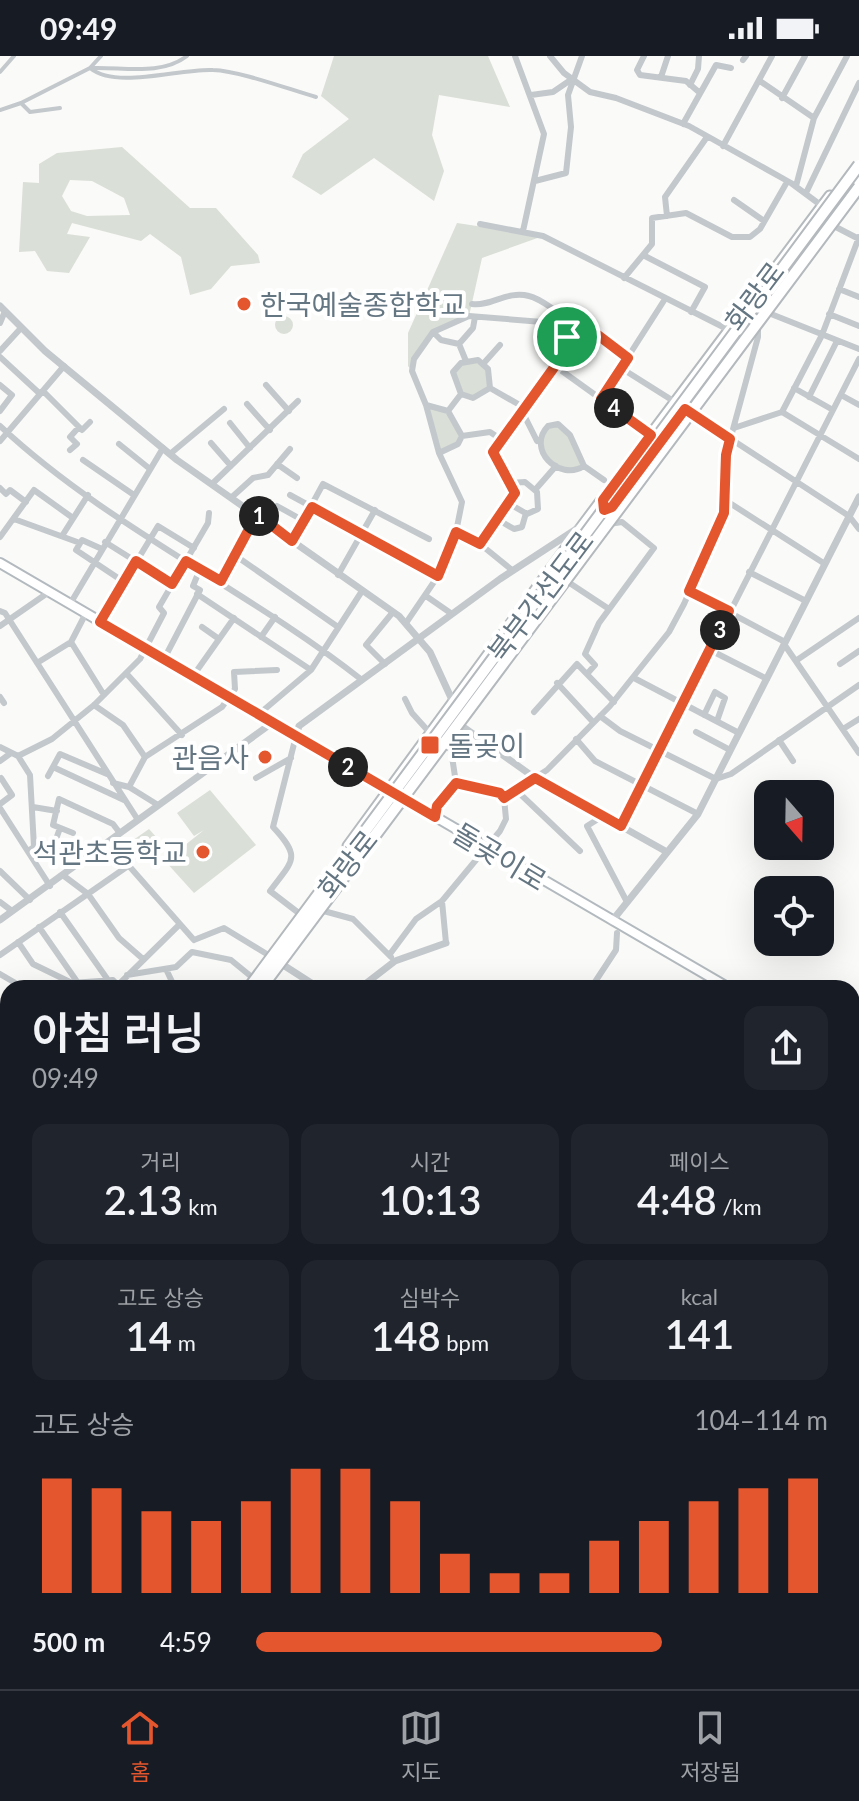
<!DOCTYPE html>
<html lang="ko">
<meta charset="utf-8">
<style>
body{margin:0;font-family:Lato,"Noto Sans KR",sans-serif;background:#20242c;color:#f1f3f6;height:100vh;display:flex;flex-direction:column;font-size:30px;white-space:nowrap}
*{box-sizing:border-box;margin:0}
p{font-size:26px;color:#9ea1a6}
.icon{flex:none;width:44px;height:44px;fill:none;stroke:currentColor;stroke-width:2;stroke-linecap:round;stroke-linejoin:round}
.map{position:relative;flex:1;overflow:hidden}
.panel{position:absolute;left:0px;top:924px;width:860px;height:710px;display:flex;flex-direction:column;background:#171b24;border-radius:24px 24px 0 0;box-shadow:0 8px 32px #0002}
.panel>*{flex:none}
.needle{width:52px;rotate:160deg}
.controls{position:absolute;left:754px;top:724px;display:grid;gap:16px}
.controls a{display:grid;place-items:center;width:80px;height:80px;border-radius:16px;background:#171b24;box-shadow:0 8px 32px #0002;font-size:40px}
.pin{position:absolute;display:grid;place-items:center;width:68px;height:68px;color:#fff;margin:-34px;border:4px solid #fff;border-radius:50%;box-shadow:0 2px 8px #0007}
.km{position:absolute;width:40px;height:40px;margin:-20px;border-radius:50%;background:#222;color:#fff;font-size:22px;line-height:40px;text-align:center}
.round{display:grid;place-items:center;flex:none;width:84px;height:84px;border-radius:16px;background:#20242c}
.head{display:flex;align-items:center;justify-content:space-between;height:136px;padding:0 32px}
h1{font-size:44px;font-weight:600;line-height:60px}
.stats{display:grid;grid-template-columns:repeat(3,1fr);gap:12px;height:136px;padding:8px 32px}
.stats div{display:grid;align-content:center;border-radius:16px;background:#20242c;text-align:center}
.stats b{font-size:40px;font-weight:600}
.stats small{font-size:22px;font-weight:400}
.stats p{font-size:22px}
.chart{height:224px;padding:16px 32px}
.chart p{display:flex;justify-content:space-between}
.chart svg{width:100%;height:144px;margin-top:8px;stroke:#e4572e;stroke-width:6}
ul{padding:0 32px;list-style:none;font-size:26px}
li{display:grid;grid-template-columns:128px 96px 1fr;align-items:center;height:60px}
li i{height:20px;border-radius:10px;background:#e4572e}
.status{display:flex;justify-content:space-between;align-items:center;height:56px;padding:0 40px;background:#171b24;direction:ltr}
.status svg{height:22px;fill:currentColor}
.tabs{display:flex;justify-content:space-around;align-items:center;height:112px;border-top:2px solid #363941;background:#171b24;font-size:22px;color:#9ea1a6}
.tabs a{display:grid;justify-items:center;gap:4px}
.tabs .selected{color:#e4572e}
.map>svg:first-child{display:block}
.green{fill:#dadfd7;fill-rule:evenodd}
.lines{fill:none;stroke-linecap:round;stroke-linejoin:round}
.secondary-casing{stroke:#b3babf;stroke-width:12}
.primary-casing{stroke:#b5babe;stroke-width:13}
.trunk-casing{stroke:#b4b9bd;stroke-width:14}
.pedestrian{stroke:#c3c8cc;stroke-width:4}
.minor{stroke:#c3c8cc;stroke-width:6}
.tertiary{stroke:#c3c8cc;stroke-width:7}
.secondary{stroke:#fff;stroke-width:8}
.primary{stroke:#fff;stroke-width:9}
.trunk{stroke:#fff;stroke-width:10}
.trunk-bridge-casing{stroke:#b4b9bd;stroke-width:14;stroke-linecap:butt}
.trunk-bridge{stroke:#fff;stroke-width:10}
.route-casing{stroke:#fff;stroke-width:16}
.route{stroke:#e4572e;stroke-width:10}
.poi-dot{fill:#e4572e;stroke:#fff;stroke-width:3}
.labels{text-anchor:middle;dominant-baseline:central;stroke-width:8;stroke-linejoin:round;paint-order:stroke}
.street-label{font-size:28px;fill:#657683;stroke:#fff}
.poi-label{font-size:28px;fill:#657683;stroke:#fff;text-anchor:start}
</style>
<div class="status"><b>09:49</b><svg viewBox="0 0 49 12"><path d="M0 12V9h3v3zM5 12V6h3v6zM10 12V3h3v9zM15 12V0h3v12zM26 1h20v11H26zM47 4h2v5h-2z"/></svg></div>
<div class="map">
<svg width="859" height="1633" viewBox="0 0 859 1633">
<rect width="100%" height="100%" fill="#fafaf8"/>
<path class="green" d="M334,0H488L510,51L439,39L432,79L444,115L434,145L374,102L321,139L292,121L303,98L349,63L321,40Z
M122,91L190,152H216L258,199L260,207L231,210L211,233L190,239L181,201L150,178L141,185L72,167L67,178L90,181L69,217L47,215L35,195L19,196L23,126L39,127V108L57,97ZM70,124L92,125L124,142L130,159L87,160L71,155L62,140Z
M457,167L543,180L482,202L469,260C442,272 417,283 412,315L408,310V277Z
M275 269a9 9 0 1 1 18 0a9 9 0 1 1-18 0Z
M470,303L488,313L490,332L473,342L461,338L453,316Z
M426,349L448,355L462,380L458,388L439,397Z
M558,368L572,383L582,412C558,414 548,406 539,384L545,372Z
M210,734L256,789L194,837L165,805L204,774L194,780L177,757Z
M149,773L157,782L140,800L129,787Z
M852,1537H859V1574H852Z
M604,1626H643L642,1633H602Z"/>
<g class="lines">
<g class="secondary-casing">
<path id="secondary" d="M0,507L729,932
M0,999L8,1004
M852,1003L859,1007
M852,1470L859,1474"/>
</g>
<g class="primary-casing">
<path id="primary" d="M388,754L859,122
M348,790L583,469L830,140"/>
</g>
<g class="trunk-casing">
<path id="trunk" d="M0,1285L8,1277
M0,1301L8,1293"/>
</g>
<path class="pedestrian" d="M90,12C117,34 180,12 213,14C240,15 288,33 316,41
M93,12C124,11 161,20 187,0
M0,16L14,0
M21,47L90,12L101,0
M0,54L21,47L30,56L60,52"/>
<path class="minor" d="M515,0L544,78L523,175
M550,0L564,17L590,36L616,42L689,70L791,127L822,150
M644,0L637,14L640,19L686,25L700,37
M743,4L746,0
M661,21L668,0
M760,25L814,62
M690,29L698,13L699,0
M531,39L553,36L572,23
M782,42L805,0
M683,68L716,9L731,12
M723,90L772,0
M535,125L566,117L571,71L568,39L582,0
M796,130L814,62L847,0
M806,137L859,27
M734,144L764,165
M667,160L665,141L707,81
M480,168L543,180L729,274
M830,168L859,183
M643,199L705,231L691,256
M624,222L652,188V162L686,157L732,181H750L760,173L787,126
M839,233L859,241
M472,248C491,251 507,234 529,240C546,244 558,261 582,267L567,281
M766,256L859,293
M829,258L859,270
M0,267L5,255
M582,267L628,302
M433,276L441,284L459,288L466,305
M459,288L473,272L475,261
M0,295L21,272
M0,301L38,336L45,337L82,374L90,366
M483,308L500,289
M621,312L675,346
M0,329L12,339L0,355
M266,329L289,355
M490,332L473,342L461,338L453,316L461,307L478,304L488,313L490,332L525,352
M794,332L833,354
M461,338L448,355L462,380L490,376L502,384
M841,339L859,349
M809,341L837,285
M601,343L665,243
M247,348L270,374
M426,349L448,355
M522,355L537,385
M688,355L849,460L859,473
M782,356L859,403
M230,367L250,392
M0,370C108,471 247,533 362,624
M734,372L782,356L822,279L859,181
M0,385L64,310
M211,387L231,410
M119,388L150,413
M70,394L77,388L70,381L79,371
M439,397L458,388L462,380
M170,398L224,353
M83,404L134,439
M277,408L297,422
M584,410L570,379L558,368L548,370C526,393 559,426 584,410L604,424
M212,428L298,345
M0,432L6,438L10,434L26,446
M535,434L556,410
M290,439L438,520
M232,441L253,422L268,419L290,393
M725,444L825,508
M508,447L527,458L538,453L537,436L525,426L510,427
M277,450L304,465
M14,463L80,487
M497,463L514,473L522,471L526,457
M456,476L480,488L512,514
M62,480L88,439
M0,481L34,434L73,462
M292,485L323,428L429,483
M105,486L172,528
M480,488L515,437L493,396L555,310
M102,493L82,484L76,494L124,526
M236,500L338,571
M749,516L806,545
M338,519L375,454
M565,524L609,553
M221,525L257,458
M689,535L785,586
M197,538L311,614
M426,540L452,558
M70,548L163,392
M0,555L5,557L138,764
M100,566L158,470L194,492
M406,567L438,520L456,476L462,446L439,397L426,349L412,315L414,303L433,276L469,260L555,267L567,281L568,297L555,310L651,379
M0,570L49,536
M202,571L219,583
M261,581L275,561
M71,586L104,639
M784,588L859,697
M710,594L767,623
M164,603L200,534L193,530L200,513
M797,604L859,562
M37,607L71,586L86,557
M385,608L366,589L393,556
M840,608L859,595
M126,617L182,679
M587,618L595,609L585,598L599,567L654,492L622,466L609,468
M193,620L234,562
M634,622L739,677
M557,627L593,666
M0,641L4,647
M405,643L412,657L430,677
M94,649L123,669L145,701L129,731
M534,656L577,608L614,646
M259,658L311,614L362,535
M704,659L715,636L725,642L717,665
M600,660L620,675L716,723L731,718L859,629
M843,673L859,663
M696,676L730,694
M296,680L273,771C302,802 293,804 270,835L300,858
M576,683L595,705L698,758
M779,684L793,705
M0,691L18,700L30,719L34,791L28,795
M18,700L52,683L94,649L140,603L164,557L159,551L208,467L209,457
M145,701L222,651L235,633L234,616L277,614
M0,705L11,697
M53,711L124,744
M48,720L60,698L107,718
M256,722L291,702
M113,727L129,731L158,749
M456,727L500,737L504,742
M516,734L580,795
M504,742L547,714L610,650L669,576L684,548L724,457L726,399L758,281V268
M0,748L12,739L1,722
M33,751L57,755
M0,752L50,830
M603,760L587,770L627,846
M435,761L437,750L456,727L451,694L442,686
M621,770L859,303
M73,777L53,769L59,743L113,768L119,776
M108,786L194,884
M34,791L49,803L60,772
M0,815L30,844
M64,820L88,838L119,882L143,903
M442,845L446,887
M0,846L12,855
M320,854L353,863L391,901
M60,856L108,924
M39,871L78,927
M194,884L224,872L270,900
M18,886L33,908L72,927L113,924L118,929
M390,898L416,863L442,845L500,775L506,763L504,742
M0,899L128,810
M166,913L175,932
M0,918L24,932
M127,919L176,911L192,896L231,904L253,922
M115,932L180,868
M591,932L616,894L617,877
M0,951L8,956
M0,1044L8,1038
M852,1086L859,1084
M0,1117H8
M0,1140L8,1153
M853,1157L859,1172
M0,1186L8,1181
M852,1229L859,1253
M0,1237L8,1232
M852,1305L859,1310
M852,1371L859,1360
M852,1376L859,1380
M852,1412L859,1416
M0,1429L8,1427
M852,1447L859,1435
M3,1504L8,1503
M852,1520L855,1522L859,1515
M0,1544L8,1546
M0,1580L8,1566
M297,1626L324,1633
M536,1626L543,1628
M66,1628L74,1633
M2,1633L8,1607
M33,1633L40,1626
M98,1633L101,1626
M119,1633L122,1626
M473,1633L475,1626"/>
<path class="tertiary" d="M0,250L45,295L177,404L399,560L430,596L453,646
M455,665L535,722L667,796
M296,680L299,670L500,523L578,472
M0,864L272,667
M612,865L698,758L859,441
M277,905L319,932
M360,932L395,905L446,887
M852,1027L859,1017
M0,1466L8,1465
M754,1626L765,1633
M671,1633L672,1626"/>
<use href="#secondary" class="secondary"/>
<use href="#primary" class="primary"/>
<use href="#trunk" class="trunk"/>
<g class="trunk-bridge-casing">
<path id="trunk-bridge" d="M249,932L859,109
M261,932L859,131"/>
</g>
<use href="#trunk-bridge" class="trunk-bridge"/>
</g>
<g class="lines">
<g class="route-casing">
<path id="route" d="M582,267L628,302L601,343L651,379L603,444L604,454L612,451L685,353L730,383L726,399L724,457L689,535L729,555L621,770L535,722L504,742L500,737L456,727L437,750L435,761L100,566L136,505L172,528L186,505L221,525L257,458L292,485L312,451L438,520L456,476L480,488L515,437L493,396L555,310L568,297L567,281Z"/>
</g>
<use href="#route" class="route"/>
</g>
<g class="poi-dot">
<circle cx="244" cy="248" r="8"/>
<rect x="420" y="679" width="20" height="20" rx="4"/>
<circle cx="265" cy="701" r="8"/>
<circle cx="203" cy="796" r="8"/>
</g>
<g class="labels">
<g class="street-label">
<text transform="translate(754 240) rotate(-53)">화랑로</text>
<text transform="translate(540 540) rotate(-53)">북부간선도로</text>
<text transform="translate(500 800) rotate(31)">돌곶이로</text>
<text transform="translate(347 808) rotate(-52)">화랑로</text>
</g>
<g class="poi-label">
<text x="260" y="248">한국예술종합학교</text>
<text x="448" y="689">돌곶이</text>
<text x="249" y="701" text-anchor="end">관음사</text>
<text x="187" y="796" text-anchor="end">석관초등학교</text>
</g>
</g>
</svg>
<div class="controls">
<a><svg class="needle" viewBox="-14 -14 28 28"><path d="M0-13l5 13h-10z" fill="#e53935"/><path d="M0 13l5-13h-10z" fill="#9ea1a6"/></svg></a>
<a><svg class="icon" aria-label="locate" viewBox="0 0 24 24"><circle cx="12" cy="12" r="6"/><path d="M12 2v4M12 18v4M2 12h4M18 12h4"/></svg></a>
</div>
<div class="pin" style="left:567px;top:281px;background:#1e9e55"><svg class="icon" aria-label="arrive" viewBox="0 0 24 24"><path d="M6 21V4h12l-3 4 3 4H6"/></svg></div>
<b class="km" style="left:259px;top:460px">1</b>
<b class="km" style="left:348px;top:711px">2</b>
<b class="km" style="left:720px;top:574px">3</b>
<b class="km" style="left:614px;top:352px">4</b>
<section class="panel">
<div class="head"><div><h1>아침 러닝</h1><p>09:49</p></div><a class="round"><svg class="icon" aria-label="share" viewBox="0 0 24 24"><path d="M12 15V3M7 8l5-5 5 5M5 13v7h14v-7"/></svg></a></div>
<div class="stats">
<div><p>거리</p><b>2.13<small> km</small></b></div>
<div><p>시간</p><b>10:13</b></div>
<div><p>페이스</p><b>4:48<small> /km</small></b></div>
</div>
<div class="stats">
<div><p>고도 상승</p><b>14<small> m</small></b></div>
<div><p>심박수</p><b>148<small> bpm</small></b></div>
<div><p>kcal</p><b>141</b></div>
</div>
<div class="chart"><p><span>고도 상승</span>104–114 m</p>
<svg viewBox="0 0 160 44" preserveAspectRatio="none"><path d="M5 44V9M15 44V12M25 44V19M35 44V22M45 44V16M55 44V6M65 44V6M75 44V16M85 44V32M95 44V38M105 44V38M115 44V28M125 44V22M135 44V16M145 44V12M155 44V9"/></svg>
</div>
<ul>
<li><b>500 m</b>4:59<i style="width:71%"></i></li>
</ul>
</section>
</div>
<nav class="tabs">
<a class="selected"><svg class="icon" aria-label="home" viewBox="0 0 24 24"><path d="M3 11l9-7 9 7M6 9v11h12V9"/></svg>홈</a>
<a><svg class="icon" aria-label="map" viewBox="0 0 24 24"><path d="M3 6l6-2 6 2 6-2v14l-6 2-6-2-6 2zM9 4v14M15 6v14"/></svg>지도</a>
<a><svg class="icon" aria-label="saved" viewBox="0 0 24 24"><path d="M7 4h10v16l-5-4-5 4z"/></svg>저장됨</a>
</nav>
